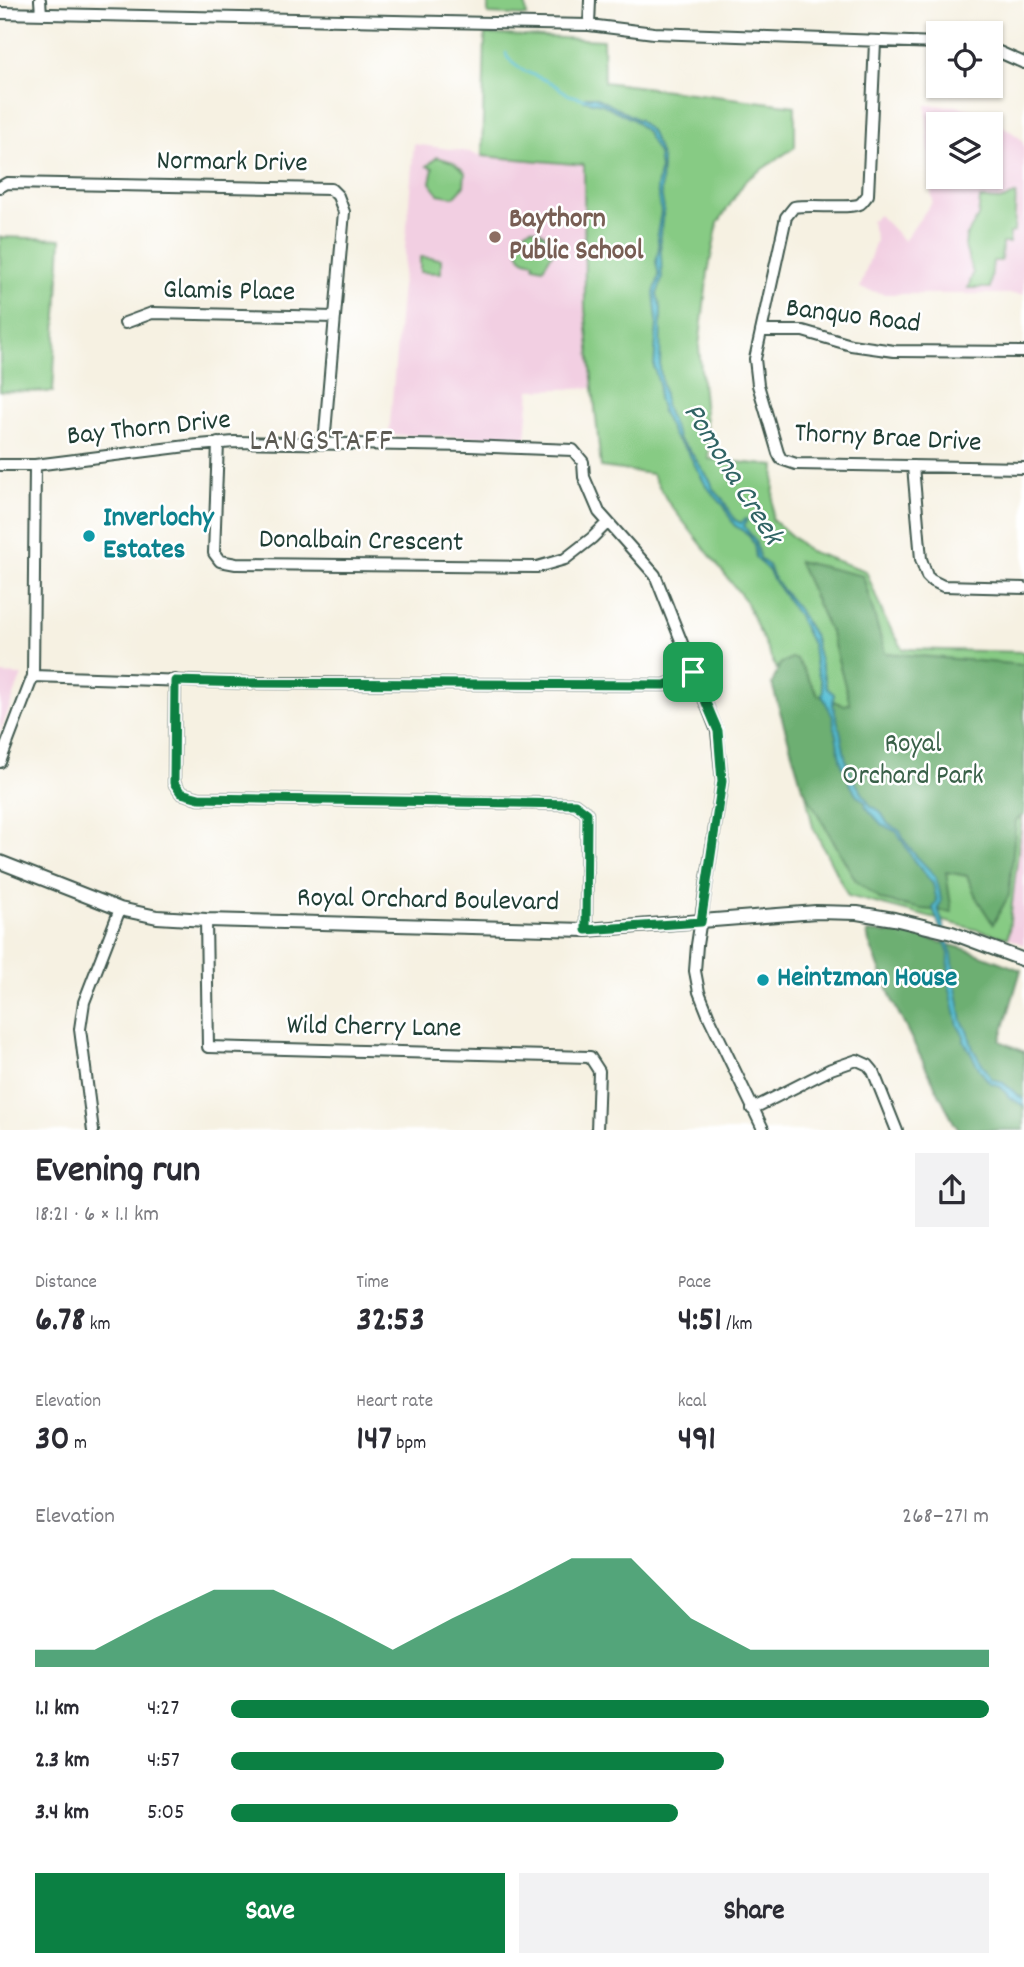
<!DOCTYPE html>
<meta charset="utf-8">
<style>
body{margin:0;font-family:Dekko,sans-serif;background:#f2f2f3;color:#2b2b33;height:100vh;display:flex;flex-direction:column;font-size:26px;white-space:nowrap}
*{box-sizing:border-box;margin:0}
p{font-size:23px;color:#7c7c81}
.icon{flex:none;width:38px;height:38px;fill:none;stroke:currentColor;stroke-width:2;stroke-linecap:round;stroke-linejoin:round}
.map{position:relative;height:1130px;overflow:hidden}
.side{display:flex;flex-direction:column;background:#fff;flex:1}
.side>*{flex:none}
.buttons{position:absolute;left:926px;top:21px;display:grid;gap:14px}
.buttons a{display:grid;place-items:center;width:77px;height:77px;border-radius:0px;background:#fff;box-shadow:0 2px 5px #0004;font-size:35px}
.pin{position:absolute;display:grid;place-items:center;width:60px;height:60px;color:#fff;margin:-30px;border-radius:14px;box-shadow:0 4px 10px #0006}
.round{display:grid;place-items:center;flex:none;width:74px;height:74px;border-radius:0px;background:#f2f2f3}
.overview{display:flex;align-items:center;justify-content:space-between;height:119px;padding:0 35px}
h1{font-size:38px;font-weight:700;line-height:52px}
.figures{display:grid;grid-template-columns:repeat(3,1fr);gap:10px;height:119px;padding:7px 35px}
.figures div{display:grid;align-content:center}
.figures b{font-size:35px;font-weight:700}
.figures small{font-size:19px;font-weight:400}
.figures p{font-size:19px}
.chart{height:196px;padding:14px 35px}
.chart p{display:flex;justify-content:space-between}
.chart svg{width:100%;height:126px;margin-top:7px;fill:#0b8043;opacity:.7}
.primary-button{display:flex;gap:14px;margin-top:auto;padding:14px 35px}
.primary-button a{flex:1;height:80px;border-radius:0px;background:#0b8043;color:#fff;font-size:28px;font-weight:700;line-height:80px;text-align:center}
.primary-button a+a{background:#f2f2f3;color:#2b2b33}
ul{padding:0 35px;list-style:none;font-size:23px}
li{display:grid;grid-template-columns:112px 84px 1fr;align-items:center;height:52px}
li i{height:18px;border-radius:9px;background:#0b8043}
.map>svg:first-child{display:block}
.built{fill:#f2cfe2;fill-rule:evenodd}
.green{fill:#87cb84;stroke:#53845c;stroke-width:2}
.forest{fill:#6daf72;stroke:#467653;stroke-width:2}
.water{fill:#58c0d5;stroke:#3c7e84;stroke-width:2}
.lines{fill:none;stroke-linecap:round;stroke-linejoin:round}
.stream{stroke:#58c0d5;stroke-width:2.5}
.minor-casing{stroke:#3f584e;stroke-width:14}
.tertiary-casing{stroke:#3f584e;stroke-width:16}
.minor{stroke:#fff;stroke-width:10}
.tertiary{stroke:#fff;stroke-width:12}
.route-casing{stroke:#fff;stroke-width:14}
.route{stroke:#0b8043;stroke-width:9}
.education-dot{fill:#8d6e63;stroke:#fff;stroke-width:2.5}
.culture-dot{fill:#0f9aa8;stroke:#fff;stroke-width:2.5}
.labels{text-anchor:middle;dominant-baseline:central;stroke-width:5;stroke-linejoin:round;paint-order:stroke}
.street-label{font-size:28px;fill:#1f3d34;stroke:#fff}
.education-label{font-size:28px;font-weight:bold;fill:#785e54;stroke:#fff;text-anchor:start}
.culture-label{font-size:28px;font-weight:bold;fill:#0d838f;stroke:#fff;text-anchor:start}
.park-label{font-size:28px;fill:#396048;stroke:#fff}
.neighbourhood-label{font-size:30px;letter-spacing:2px;fill:#5d5b54;stroke:#fff}
.water-label{font-size:30px;font-style:italic;fill:#306464;stroke:#fff}
</style>
<div class="map">
<svg width="1024" height="1131" viewBox="0 0 1024 1131">
<rect width="100%" height="100%" fill="#fff"/>
<filter id="ink" filterUnits="userSpaceOnUse"><feTurbulence type="fractalNoise" baseFrequency=".0143" numOctaves="2"/><feDisplacementMap in="SourceGraphic" scale="14" xChannelSelector="R" yChannelSelector="G"/><feConvolveMatrix kernelMatrix="1 2 1 2 8 2 1 2 1" color-interpolation-filters="sRGB"/></filter>
<filter id="wash" filterUnits="userSpaceOnUse"><feTurbulence type="fractalNoise" baseFrequency=".00686" numOctaves="4" result="noise"/><feDisplacementMap in="SourceGraphic" scale="28" xChannelSelector="R" yChannelSelector="G"/><feGaussianBlur stdDeviation="1.57" result="paint"/><feColorMatrix in="noise" values="0 0 0 0 0 0 0 0 0 0 0 0 0 0 0 0 0 1.4 0 .05"/><feComposite in="paint" operator="in"/></filter>
<g filter="url(#wash)">
<rect width="100%" height="100%" fill="#f6f1e2"/>
<path class="built" d="M926,105L956,106L986,113L1021,139L1024,146V294H884L860,288L876,240L871,221L879,215L904,241L932,202ZM938,124H990V177H938Z
M414,144L470,152L483,156L584,165L585,309L593,388L530,390L526,438L389,435Z
M0,674L22,675L0,732Z
M1024,801V945L1008,938Z"/>
<path class="green" d="M488,0H525L527,16L488,14Z
M485,34L603,40L604,82L795,106V147L746,180L718,223L708,272L699,347L709,459L775,466L772,519L809,551L866,571L885,619L903,649L1024,652V801L1008,938L848,896L813,827L781,679L745,600L668,502L652,474L601,467L585,309L584,165L482,156Z
M437,157L453,162L465,172L464,186L454,197L438,194L430,182L433,168L427,166Z
M1016,194L1014,232L1010,233L1009,243H1002L1001,261H993L990,288H968L973,273L965,247L966,237L978,217L980,199L1003,200Z
M531,228C545,232 548,236 548,250L553,252L543,268L534,266V262C519,260 518,255 517,240L524,232Z
M0,237L61,239L53,392L0,391Z
M420,257L441,259V273L420,272Z"/>
<path class="forest" d="M798,561L863,576L885,653L1024,665V815L1016,820L1009,895L993,924L977,899L967,876L946,872L952,912L921,909L881,900L856,881L802,786L772,684L780,664L791,658L797,659L818,695L843,705L850,704L831,634Z
M867,932L911,934L965,949L1021,970L1000,1041L1024,1052V1130H959L954,1123L893,1002L869,942Z"/>
<path class="water" d="M585,97H595L639,120L650,131L659,150L662,160L661,192L664,209L660,234L662,279L657,294L661,309L660,370L666,409L679,440L688,448L711,482L713,489L722,498L735,520L741,523L746,519L747,520L744,526L755,540L760,559L768,565L776,582L798,609L814,637L827,688L834,694L833,705L840,730L846,761L853,779L871,806L880,811L888,824L900,831C907,851 922,860 934,875C939,882 940,894 941,902L938,908L952,955L956,987L962,1021L968,1032L973,1049L992,1079L1002,1082L1024,1100V1106L1009,1097L1001,1087L989,1082L980,1070L964,1041V1036L958,1026L948,980L949,954L933,908L937,901L933,884L914,861L897,832L882,825L866,807L865,802L857,795L850,784L840,759L833,717L822,695L823,689L815,663L813,646L798,616L775,582L768,570L756,558L754,545L749,535L734,525L724,506L706,486L687,450L674,437L662,412L658,398L659,385L654,367L657,321L654,293L659,276L656,262L659,248L657,234L661,212L657,188L660,169L658,154L646,132L634,120L602,104L584,100Z"/>
<g class="lines">
<path class="stream" d="M506,53L507,57L515,65L522,70L552,83L569,95L585,99"/>
</g>
</g>
<g filter="url(#ink)">
<g class="lines">
<g class="minor-casing">
<path id="minor" d="M40,0L41,14
M0,13L589,25L654,33L938,43
M589,25L590,0
M875,42L868,195C865,198 863,202 860,204C851,209 809,204 794,207L786,217L755,359L758,385L778,453L781,459L796,464L1024,468
M990,48L1024,63
M0,187L7,183L331,189L338,196L344,212L324,444
M125,323L152,313L335,317
M761,331H803L851,345L894,351L1024,352
M218,443L214,553L220,561L236,564L537,567L565,559L592,538L607,523
M0,465H35L187,446L234,442L469,446L573,450L583,462L584,477L599,512L655,575L717,731L722,781L697,945L695,971L699,992L709,1017L764,1131
M913,466L921,559L927,576L931,580L943,586L1024,588
M33,676L248,683L665,685L693,672
M175,680L174,783L181,793L199,798L575,804L587,813L586,930
M0,762L33,676L35,465
M206,920L208,1047L590,1057L599,1071L597,1131
M752,1109L831,1069L857,1060L868,1065L873,1071L897,1131
M93,1131L80,1029L84,1002L120,909"/>
</g>
<g class="tertiary-casing">
<path id="tertiary" d="M0,862L120,909L157,917L206,920L586,930L816,912L857,913L894,919L952,933L1024,960"/>
</g>
<use href="#minor" class="minor"/>
<use href="#tertiary" class="tertiary"/>
</g>
</g>
<g class="lines" filter="url(#ink)">
<g class="route-casing">
<path id="route" d="M693,672L718,731L722,781L701,922L586,930L587,813L575,804L199,798L181,793L174,783L175,681L247,683L665,685Z"/>
</g>
<use href="#route" class="route"/>
</g>
<circle class="education-dot" cx="495" cy="237" r="7"/>
<g class="culture-dot">
<circle cx="89" cy="536" r="7"/>
<circle cx="763" cy="980" r="7"/>
</g>
<g class="labels">
<g class="street-label">
<text transform="translate(232 164) rotate(1)">Normark Drive</text>
<text transform="translate(229 293) rotate(1)">Glamis Place</text>
<text transform="translate(853 318) rotate(7)">Banquo Road</text>
<text transform="translate(149 430) rotate(-6)">Bay Thorn Drive</text>
<text transform="translate(888 440) rotate(3)">Thorny Brae Drive</text>
<text transform="translate(361 543) rotate(1)">Donalbain Crescent</text>
<text transform="translate(428 902) rotate(1)">Royal Orchard Boulevard</text>
<text transform="translate(374 1029) rotate(1)">Wild Cherry Lane</text>
</g>
<g class="education-label">
<text x="509" y="221">Baythorn<tspan x="509" dy="32">Public School</tspan></text>
</g>
<g class="culture-label">
<text x="103" y="520">Inverlochy<tspan x="103" dy="32">Estates</tspan></text>
<text x="777" y="980">Heintzman House</text>
</g>
<g class="park-label">
<text x="913" y="746">Royal<tspan x="913" dy="32">Orchard Park</tspan></text>
</g>
<g class="neighbourhood-label">
<text x="322" y="443">LANGSTAFF</text>
</g>
<g class="water-label">
<text transform="translate(731 475) rotate(58)">Pomona Creek</text>
</g>
</g>
</svg>
<div class="buttons">
<a><svg class="icon" aria-label="locate" viewBox="0 0 24 24"><circle cx="12" cy="12" r="6"/><path d="M12 2v4M12 18v4M2 12h4M18 12h4"/></svg></a>
<a><svg class="icon" aria-label="layers" viewBox="0 0 24 24"><path d="M12 4l9 5-9 5-9-5zM3 14l9 5 9-5"/></svg></a>
</div>
<div class="pin" style="left:693px;top:672px;background:#1e9e55"><svg class="icon" aria-label="arrive" viewBox="0 0 24 24"><path d="M6 21V4h12l-3 4 3 4H6"/></svg></div>
</div>
<section class="side">
<div class="overview"><div><h1>Evening run</h1><p>18:21 · 6 × 1.1 km</p></div><a class="round"><svg class="icon" aria-label="share" viewBox="0 0 24 24"><path d="M12 15V3M7 8l5-5 5 5M5 13v7h14v-7"/></svg></a></div>
<div class="figures">
<div><p>Distance</p><b>6.78<small> km</small></b></div>
<div><p>Time</p><b>32:53</b></div>
<div><p>Pace</p><b>4:51<small> /km</small></b></div>
</div>
<div class="figures">
<div><p>Elevation</p><b>30<small> m</small></b></div>
<div><p>Heart rate</p><b>147<small> bpm</small></b></div>
<div><p>kcal</p><b>491</b></div>
</div>
<div class="chart"><p><span>Elevation</span>268–271 m</p>
<svg viewBox="0 0 160 44" preserveAspectRatio="none"><path d="M0 44V38L10 38L20 27L30 17L40 17L50 27L60 38L70 27L80 17L90 6L100 6L110 27L120 38L130 38L140 38L150 38L160 38V44z"/></svg>
</div>
<ul>
<li><b>1.1 km</b>4:27<i style="width:100%"></i></li>
<li><b>2.3 km</b>4:57<i style="width:65%"></i></li>
<li><b>3.4 km</b>5:05<i style="width:59%"></i></li>
</ul>
<div class="primary-button"><a>Save</a><a>Share</a></div>
</section>
